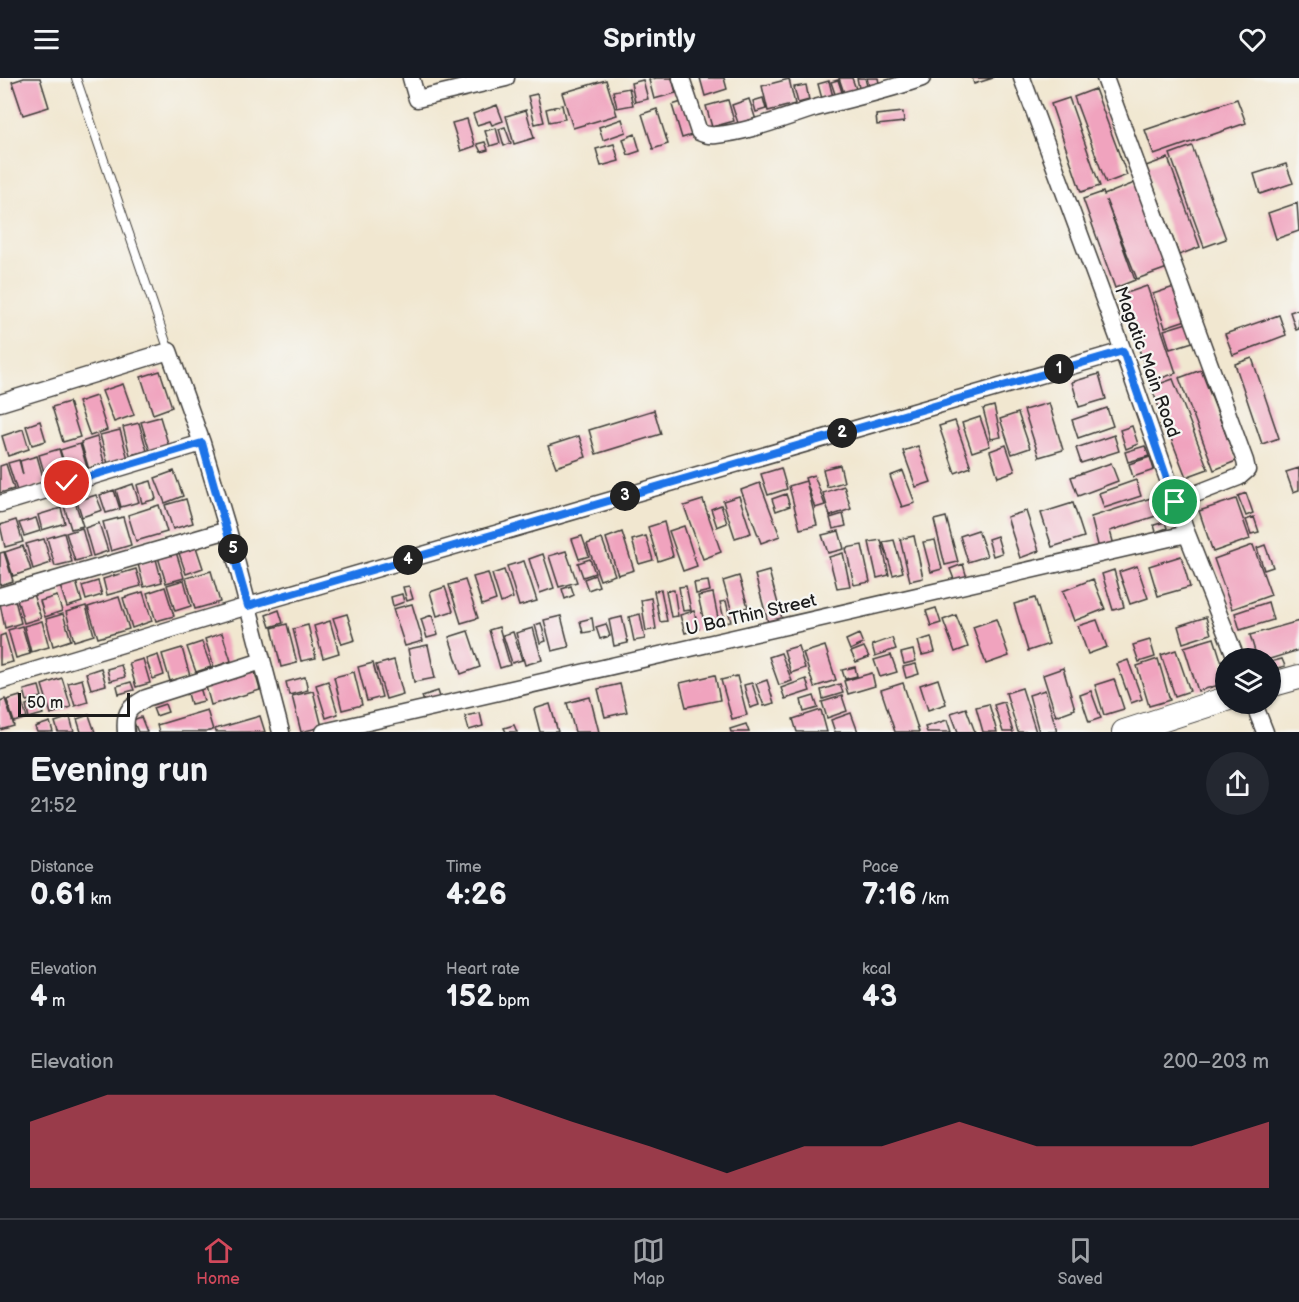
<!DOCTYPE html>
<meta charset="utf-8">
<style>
body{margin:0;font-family:"Balsamiq Sans",sans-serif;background:#242831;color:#f1f3f6;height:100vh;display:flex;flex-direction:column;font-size:22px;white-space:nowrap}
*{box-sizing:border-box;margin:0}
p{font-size:20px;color:#9ea1a6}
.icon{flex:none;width:33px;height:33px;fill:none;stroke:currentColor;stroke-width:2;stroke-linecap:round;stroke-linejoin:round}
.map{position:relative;height:654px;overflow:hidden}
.side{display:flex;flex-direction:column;background:#171b24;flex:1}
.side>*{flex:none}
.tools{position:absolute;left:1215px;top:570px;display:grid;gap:12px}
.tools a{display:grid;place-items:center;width:66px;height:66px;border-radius:50%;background:#171b24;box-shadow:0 2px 4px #0004;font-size:30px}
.scale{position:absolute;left:18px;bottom:15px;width:112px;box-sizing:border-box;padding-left:6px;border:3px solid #1c1c1c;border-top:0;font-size:16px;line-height:21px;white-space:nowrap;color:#1c1c1c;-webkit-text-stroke:4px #f6f6f2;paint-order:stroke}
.pin{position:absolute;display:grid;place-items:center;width:51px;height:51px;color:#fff;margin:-26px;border:3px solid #fff;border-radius:50%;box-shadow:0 2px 6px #0007}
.km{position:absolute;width:30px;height:30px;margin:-15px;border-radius:50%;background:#222;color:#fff;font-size:16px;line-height:30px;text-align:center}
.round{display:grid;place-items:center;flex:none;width:63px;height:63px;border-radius:32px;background:#242831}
.summary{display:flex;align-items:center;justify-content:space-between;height:102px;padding:0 30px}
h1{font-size:33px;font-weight:700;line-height:45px}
.figures{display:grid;grid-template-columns:repeat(3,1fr);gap:9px;height:102px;padding:6px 30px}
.figures div{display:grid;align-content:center}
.figures b{font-size:30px;font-weight:700}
.figures small{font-size:16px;font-weight:400}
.figures p{font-size:16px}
.chart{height:168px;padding:12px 30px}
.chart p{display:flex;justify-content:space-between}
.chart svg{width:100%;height:108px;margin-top:6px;fill:#d1495b;opacity:.7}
header{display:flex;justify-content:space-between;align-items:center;height:78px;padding:0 30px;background:#171b24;font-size:27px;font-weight:700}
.dock{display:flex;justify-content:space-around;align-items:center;height:84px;border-top:2px solid #363941;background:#171b24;font-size:16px;color:#9ea1a6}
.dock a{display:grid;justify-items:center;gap:3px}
.dock .active{color:#d1495b}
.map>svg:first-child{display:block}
.building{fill:#f0a3be}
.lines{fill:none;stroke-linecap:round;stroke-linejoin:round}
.service-casing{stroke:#3c3a37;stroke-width:10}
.minor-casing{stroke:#3c3a37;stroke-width:19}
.secondary-casing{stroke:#3c3a37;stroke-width:26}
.service{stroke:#fff;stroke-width:8}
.minor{stroke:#fff;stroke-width:16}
.secondary{stroke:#fff;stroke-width:24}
.route-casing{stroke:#fff;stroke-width:12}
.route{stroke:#1a73e8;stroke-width:8}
.labels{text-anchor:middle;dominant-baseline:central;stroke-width:4.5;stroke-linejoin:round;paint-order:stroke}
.street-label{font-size:18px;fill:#1c1c1c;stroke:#f6f6f2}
</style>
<header><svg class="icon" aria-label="menu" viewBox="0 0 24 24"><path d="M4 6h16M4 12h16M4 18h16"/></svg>Sprintly<svg class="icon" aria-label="heart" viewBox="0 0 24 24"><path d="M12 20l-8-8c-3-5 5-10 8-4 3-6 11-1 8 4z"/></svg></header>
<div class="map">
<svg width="1299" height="654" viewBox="0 0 1299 654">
<rect width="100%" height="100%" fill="#f6f6f2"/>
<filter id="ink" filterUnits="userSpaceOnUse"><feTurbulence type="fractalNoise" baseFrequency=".0167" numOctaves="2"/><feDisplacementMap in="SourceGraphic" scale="12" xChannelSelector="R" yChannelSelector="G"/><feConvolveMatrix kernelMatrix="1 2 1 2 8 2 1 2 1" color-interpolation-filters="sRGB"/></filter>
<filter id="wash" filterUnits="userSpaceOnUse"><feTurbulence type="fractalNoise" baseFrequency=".008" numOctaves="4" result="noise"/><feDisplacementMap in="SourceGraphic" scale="24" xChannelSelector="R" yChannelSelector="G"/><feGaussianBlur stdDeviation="1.35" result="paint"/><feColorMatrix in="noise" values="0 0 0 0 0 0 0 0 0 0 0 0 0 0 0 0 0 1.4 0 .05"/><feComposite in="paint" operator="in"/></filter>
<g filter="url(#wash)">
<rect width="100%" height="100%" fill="#f1e7d0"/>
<g id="blocks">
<path class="building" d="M24,0H40L49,29L23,37L12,4Z
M656,0H672L676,15L654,21L649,2Z
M700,0H724L727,11L705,18Z
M839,0H852L856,11L844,15Z
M857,0H865L867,8L859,10Z
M867,0H878L879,5L869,8Z
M972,0H993L974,6Z
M789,1L795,26L768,33L762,8Z
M606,2L617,37L573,50L562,15Z
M643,2L648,21L635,24L631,5Z
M838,2L843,17L836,19L831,4Z
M829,3L833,19L822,21L818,6Z
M806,7L809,22L798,25L794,9Z
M629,10L633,27L617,30L613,13Z
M1095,11L1127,97L1106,105L1074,19Z
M537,16L544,44L535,46L528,18Z
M763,20L766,31L756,34L753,23Z
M1069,20L1100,108L1081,114L1051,26Z
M749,21L756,42L739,48L732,27Z
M1237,21L1246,45L1154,77L1145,52Z
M728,22L734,43L712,49L706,28Z
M685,23L695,56L682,60L672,27Z
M497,27L503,43L492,47L490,43L477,47L473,36Z
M562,27L565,41L549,44L546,31Z
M657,31L668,66L653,71L642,36Z
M526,32L534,60L514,66L506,38Z
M903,34L904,44L877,47L876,37Z
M467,41L475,68L461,73L452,45Z
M622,41L626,54L603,62L599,49Z
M505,49L511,65L504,68L499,51Z
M496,50L500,65L490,68L485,53Z
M635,56L640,73L628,77L623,61Z
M485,64L488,72L481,74L477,66Z
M614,66L619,83L601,88L596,71Z
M1192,68L1226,161L1204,169L1170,76Z
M1168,80L1200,169L1179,177L1146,88Z
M1286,86L1293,105L1260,116L1254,96Z
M1137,104L1170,189L1137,201L1106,122L1135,202L1115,210L1083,121L1103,114L1104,117Z
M1297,125L1299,153L1276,161L1268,135Z
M1147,208L1176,295L1150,304L1121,217Z
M1174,209L1186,242L1165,249L1153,216Z
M1299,231V251L1296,252L1290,234Z
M1279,237L1286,257L1233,277L1225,256Z
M1190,244L1196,263L1170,271L1164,252Z
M1252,280L1279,360L1262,366L1235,286Z
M1201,292L1236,383L1214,392L1179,300Z
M160,293L172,329L153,336L141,299Z
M1099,296L1106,321L1079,329L1072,304Z
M1173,301L1208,391L1186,399L1151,309Z
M123,306L134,337L114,344L102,313Z
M96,318L107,352L90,358L78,324Z
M69,324L80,359L63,364L52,329Z
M1049,325L1063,372L1039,379L1024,332Z
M994,328L1001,359L991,361L983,331Z
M1107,330L1113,348L1078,360L1072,342Z
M654,332L661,356L596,376L589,352Z
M1018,335L1030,370L1012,376L1000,341Z
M160,339L170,372L151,377L141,344Z
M980,339L990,368L972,374L962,345Z
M40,343L46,363L32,367L26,348Z
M955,343L971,389L955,395L939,348Z
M139,345L147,373L130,377L123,349Z
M1132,348L1138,366L1126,371L1120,352Z
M23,351L29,371L8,378L2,358Z
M120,352L128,381L108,386L100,357Z
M1114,357L1119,373L1081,385L1076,370Z
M579,358L586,379L556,389L548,368Z
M97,359L105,387L89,392L81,364Z
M80,366L89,396L70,402L60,372Z
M1006,367L1015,393L998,399L990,373Z
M918,368L931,404L916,409L903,373Z
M1145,368L1149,378L1128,384L1125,374Z
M59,371L68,402L48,408L39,377Z
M37,378L45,406L18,416L8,385L19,382L23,397L20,383Z
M1150,379L1154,392L1133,399L1129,386Z
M1111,385L1118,403L1078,418L1071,399Z
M6,386L14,411L0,415V388Z
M840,387L844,404L827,409L823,391Z
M781,390L787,411L768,417L761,396Z
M1299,390V412L1293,414L1286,394Z
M174,393L183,418L165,425L155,400Z
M903,393L915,425L902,429L890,398Z
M814,397L825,427L815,430L805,400Z
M1136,402L1141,418L1104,430L1099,415Z
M151,403L156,421L142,425L137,407Z
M806,403L817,447L800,451L789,408Z
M760,405L780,458L761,465L741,412Z
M133,406L139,424L121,429L116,412Z
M844,408L851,431L830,438L823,415Z
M114,412L120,431L106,435L100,417Z
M1246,415L1253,435L1246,438L1238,418Z
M786,416L790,428L776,433L772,421Z
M96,417L102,432L82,439L77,423Z
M739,418L751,455L735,460L723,423Z
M1154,419L1159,437L1110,453L1114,467L1099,471L1091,439Z
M186,421L193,445L173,451L165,427Z
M1236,421L1250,461L1213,474L1199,433Z
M703,422L721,474L703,481L684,428Z
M75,424L83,448L71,451L64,428Z
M1073,425L1084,459L1052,469L1041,435Z
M159,427L167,454L136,463L128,437Z
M721,427L727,445L717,449L711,431Z
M61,430L65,445L42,452L38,437Z
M1026,433L1039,473L1020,480L1007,439Z
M843,436L846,448L833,451L830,440Z
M123,439L131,467L111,473L103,444Z
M946,439L958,484L945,487L934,442Z
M1254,439L1259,454L1251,456L1246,442Z
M36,440L40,453L24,458L19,445Z
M16,442L23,464L5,469L0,447Z
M664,444L673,478L658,483L648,449Z
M1165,444L1167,450L1156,454L1154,447Z
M99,445L108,473L93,478L85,450Z
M684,448L697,488L683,493L669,453Z
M82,450L90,479L75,483L66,455Z
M978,452L987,478L968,484L960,458Z
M839,453L844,471L828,475L822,457Z
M622,454L634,492L618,497L606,460Z
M64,455L72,484L55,488L47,460Z
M582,458L589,478L579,481L572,461Z
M646,458L653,482L639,486L632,462Z
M914,458L923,500L910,503L900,461Z
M997,458L1002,475L993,478L988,461Z
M44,461L51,485L33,491L26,466Z
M602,461L615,497L600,502L587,466Z
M881,462L889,497L877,500L869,464Z
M894,462L903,494L893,497L883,464Z
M935,462L942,491L931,494L923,464Z
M195,466L203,490L186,496L178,472Z
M862,467L870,504L854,507L846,470Z
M1253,467L1271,517L1232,531L1214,481Z
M1265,467L1273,489L1264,492L1257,470Z
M23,468L31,492L13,498L5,474Z
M566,473L577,504L559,509L549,478Z
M4,474L13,503L0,507V475Z
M176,474L184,500L166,505L158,479Z
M843,475L850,508L837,510L829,479Z
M543,476L554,510L540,515L529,481Z
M1181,478L1190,509L1158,518L1149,488Z
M156,481L162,504L144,509L138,486Z
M590,481L595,495L583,499L578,485Z
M524,483L537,523L519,528L507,488Z
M963,486L967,500L955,504L950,491Z
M1137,488L1148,520L1130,526L1119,494Z
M136,491L141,508L107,517L103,501Z
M504,492L513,520L501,525L492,496Z
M1114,492L1124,529L1113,532L1102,496Z
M211,493L220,524L195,531L186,500Z
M769,493L783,544L769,548L755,497Z
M488,495L496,522L482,527L473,499Z
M595,497L599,508L588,512L584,501Z
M739,498L748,529L732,534L723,503Z
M75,500L82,524L67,529L59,505Z
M1093,501L1105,531L1074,543L1063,513Z
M184,502L191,528L175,533L167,507Z
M465,502L478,540L461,545L449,507Z
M98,503L102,517L86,522L82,508Z
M708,503L710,513L696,516L694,505Z
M409,508L413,521L407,523L403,509Z
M571,508L574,517L565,521L562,511Z
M686,508L691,532L683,533L679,509Z
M165,509L174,538L156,543L147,515Z
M445,509L453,533L437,538L430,514Z
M661,512L667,543L660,544L654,513Z
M674,512L678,538L671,539L666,513Z
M143,514L152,543L132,550L123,520Z
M713,515L719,545L705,548L698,518Z
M33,516L41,540L24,545L17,521Z
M402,516L404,524L393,528L391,519Z
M57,518L62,533L45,539L40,523Z
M119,519L129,551L98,560L88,529Z
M651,520L656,551L646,553L641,522Z
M1035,520L1049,566L1028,573L1014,526Z
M15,522L21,545L5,550L0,526Z
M726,523L731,544L725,545L720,524Z
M1268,524L1273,542L1240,552L1235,535Z
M412,526L423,563L405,568L393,531Z
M86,528L94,557L74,563L66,534Z
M936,530L941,545L931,548L926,533Z
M279,532L283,545L270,549L266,537Z
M694,533L699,551L685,555L680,537Z
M63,536L71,562L53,568L46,541Z
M347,536L355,562L342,566L333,540Z
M640,536L645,561L634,563L629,539Z
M432,537L438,557L427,560L421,541Z
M956,537L968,569L955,574L943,542Z
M561,538L569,569L552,573L544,542Z
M622,539L628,565L614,568L609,542Z
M1206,539L1211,556L1183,565L1178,548Z
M592,540L594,553L583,555L580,543Z
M996,541L1009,578L986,586L973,549Z
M1097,542L1107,569L1088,576L1078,548Z
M42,543L49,569L31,574L24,548Z
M330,543L339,575L323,580L314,548Z
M1299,543V572L1270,581L1257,580L1250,557Z
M541,545L546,563L540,565L535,547Z
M287,546L297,585L281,589L272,550Z
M606,546L610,558L600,561L596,549Z
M308,547L316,580L301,583L293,551Z
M22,548L30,576L16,580L8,552Z
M499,549L510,587L500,590L489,552Z
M533,550L542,582L525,587L516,555Z
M468,553L480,589L461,596L449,559Z
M513,554L522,582L512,585L503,557Z
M222,555L231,583L214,589L205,561Z
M5,556L13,584L0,587V558Z
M859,556L863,566L850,572L846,562Z
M931,559L935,574L922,577L918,563Z
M892,560L896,571L875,578L872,567Z
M1214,560L1226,598V605L1198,613L1184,569Z
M1150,562L1155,579L1139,584L1133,567Z
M202,564L211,589L196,594L187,569Z
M428,567L435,600L414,604L408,571Z
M798,568L805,590L791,595L784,572Z
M825,568L836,602L814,609L803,575Z
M864,569L869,579L856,584L851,574Z
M182,570L190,598L170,603L162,576Z
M913,572L916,583L904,586L901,575Z
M1176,572L1190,613L1175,618L1161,577Z
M781,575L792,603L779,607L769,579Z
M158,577L164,597L153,601L146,581Z
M891,577L897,594L880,599L874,582Z
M143,581L150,605L136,609L129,585Z
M1158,581L1170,622L1149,628L1137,588Z
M1282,581L1285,588L1270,592V584Z
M394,582L403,616L386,621L376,587Z
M1128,582L1142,621L1131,625L1117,586Z
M373,585L382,619L367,623L358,589Z
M916,586L919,596L906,600L903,589Z
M121,587L125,599L110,603L107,591Z
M855,589L857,598L845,601L842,592Z
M101,590L106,607L91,611L86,595Z
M1063,590L1075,631L1056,638L1043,597Z
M254,591L260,612L211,627L205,605Z
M354,594L362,627L342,632L334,599Z
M872,595L875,608L848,616L844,603Z
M715,597L720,622L686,629L680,605Z
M737,598L747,637L732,641L721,602Z
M305,599L308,612L289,617L286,604Z
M62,600L71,629L51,636L42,607Z
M82,601L88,624L75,628L68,605Z
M806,601L810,613L785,621L781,610Z
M938,601L946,626L928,632L920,607Z
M1114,601L1124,631L1104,637L1095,607Z
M767,602L774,625L764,628L756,606Z
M328,603L338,636L326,640L316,607Z
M131,604L134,612L119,616L117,608Z
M752,605L759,627L750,630L744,607Z
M903,605L919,654H895L881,612Z
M620,606L627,634L605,639L598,611Z
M840,606L843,615L823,621L821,612Z
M39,608L42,619L27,623L24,612Z
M200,609L204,623L191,626L187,612Z
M1022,610L1036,654H1018L1006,615Z
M1045,612L1057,653L1054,654H1039L1029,617Z
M313,613L322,649L301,654L292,618Z
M438,613L441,622L425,627L422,618Z
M1091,613L1101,640L1089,644L1080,617Z
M20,618L27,640L14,644L7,622Z
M814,618L818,630L804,634L801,622Z
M842,618L847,633L827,640L822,624Z
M590,619L599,654H575L567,625Z
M5,621L14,648L0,652V623Z
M39,623L43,636L29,640L26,627Z
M1004,624L1013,654H1003L994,627Z
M165,626L168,634L156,638L153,630Z
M550,626L558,654H540L534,631Z
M989,626L997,654H983L976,629Z
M966,630L975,654H958L951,635Z
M207,632L213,652L206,654H159L157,647Z
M821,632L827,654H797L793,641Z
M480,635L483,648L469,652L465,638Z
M851,635L858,654H835L831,642Z
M89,637L95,654H81L77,641Z
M260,638L265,654H216L215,651Z
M70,639L74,654H58L55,644Z
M141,639L147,654H138L133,642Z
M947,642L951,654H927L925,649Z
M50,644L53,654H37L35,649Z
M746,646L749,654H731L730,651Z
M514,647L517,654H506L504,650Z"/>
</g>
</g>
<g filter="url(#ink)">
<use href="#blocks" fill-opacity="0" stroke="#3c3a37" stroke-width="1.5"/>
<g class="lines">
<g class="service-casing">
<path id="service" d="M76,0L169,273"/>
</g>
<g class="minor-casing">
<path id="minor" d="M411,0L417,21L506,0
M681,0L699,54C705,57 709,58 716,57C749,54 783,40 815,30C851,20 887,13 922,0
M1022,0L1123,273L1187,456L1236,580
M1105,0L1245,383L1247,392L1239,399L1175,424
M0,325L169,273L202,365L228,452L281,654
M0,426L202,365
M0,518L228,452
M0,603L248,528L1123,273
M1254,626L1265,654
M126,654C124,633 129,630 146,620L262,583
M324,654L1187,456"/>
</g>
<g class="secondary-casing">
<path id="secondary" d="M1270,607L1299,599
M1124,654L1226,621"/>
</g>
<use href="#service" class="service"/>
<use href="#minor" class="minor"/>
<use href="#secondary" class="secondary"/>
</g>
</g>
<g class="lines" filter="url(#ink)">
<g class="route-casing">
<path id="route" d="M67,405L202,365L248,528L1123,273L1175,424"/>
</g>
<use href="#route" class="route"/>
</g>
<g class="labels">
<g class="street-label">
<text transform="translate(1147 284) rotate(70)">Magatic Main Road</text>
<text transform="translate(751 537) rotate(-13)">U Ba Thin Street</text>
</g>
</g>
</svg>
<div class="tools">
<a><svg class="icon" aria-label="layers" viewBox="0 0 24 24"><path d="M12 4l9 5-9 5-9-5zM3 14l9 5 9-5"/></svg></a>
</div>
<div class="scale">50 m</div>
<div class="pin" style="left:1175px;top:424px;background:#1e9e55"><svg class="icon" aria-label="arrive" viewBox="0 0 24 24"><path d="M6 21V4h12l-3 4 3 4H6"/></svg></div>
<div class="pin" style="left:67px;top:405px;background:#d93025"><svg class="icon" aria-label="check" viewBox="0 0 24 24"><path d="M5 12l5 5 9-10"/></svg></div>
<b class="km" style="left:1059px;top:291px">1</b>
<b class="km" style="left:842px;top:355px">2</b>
<b class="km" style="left:625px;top:418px">3</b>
<b class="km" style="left:408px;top:482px">4</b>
<b class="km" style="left:233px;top:471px">5</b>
</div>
<section class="side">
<div class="summary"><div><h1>Evening run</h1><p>21:52</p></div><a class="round"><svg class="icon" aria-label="share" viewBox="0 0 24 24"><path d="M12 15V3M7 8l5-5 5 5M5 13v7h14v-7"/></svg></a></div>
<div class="figures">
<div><p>Distance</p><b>0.61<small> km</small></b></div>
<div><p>Time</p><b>4:26</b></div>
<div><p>Pace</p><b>7:16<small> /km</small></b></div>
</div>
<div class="figures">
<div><p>Elevation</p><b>4<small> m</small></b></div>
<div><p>Heart rate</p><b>152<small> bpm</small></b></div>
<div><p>kcal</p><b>43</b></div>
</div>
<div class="chart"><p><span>Elevation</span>200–203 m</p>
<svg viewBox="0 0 160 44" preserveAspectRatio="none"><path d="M0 44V17L10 6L20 6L30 6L40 6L50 6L60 6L70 17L80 27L90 38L100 27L110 27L120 17L130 27L140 27L150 27L160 17V44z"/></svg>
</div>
</section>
<nav class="dock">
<a class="active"><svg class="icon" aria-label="home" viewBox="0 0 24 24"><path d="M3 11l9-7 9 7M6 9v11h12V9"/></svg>Home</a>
<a><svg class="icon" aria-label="map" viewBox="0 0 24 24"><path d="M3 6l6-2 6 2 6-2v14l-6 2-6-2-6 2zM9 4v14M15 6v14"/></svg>Map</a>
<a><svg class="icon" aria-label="saved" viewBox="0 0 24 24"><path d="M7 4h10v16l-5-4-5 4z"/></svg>Saved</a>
</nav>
